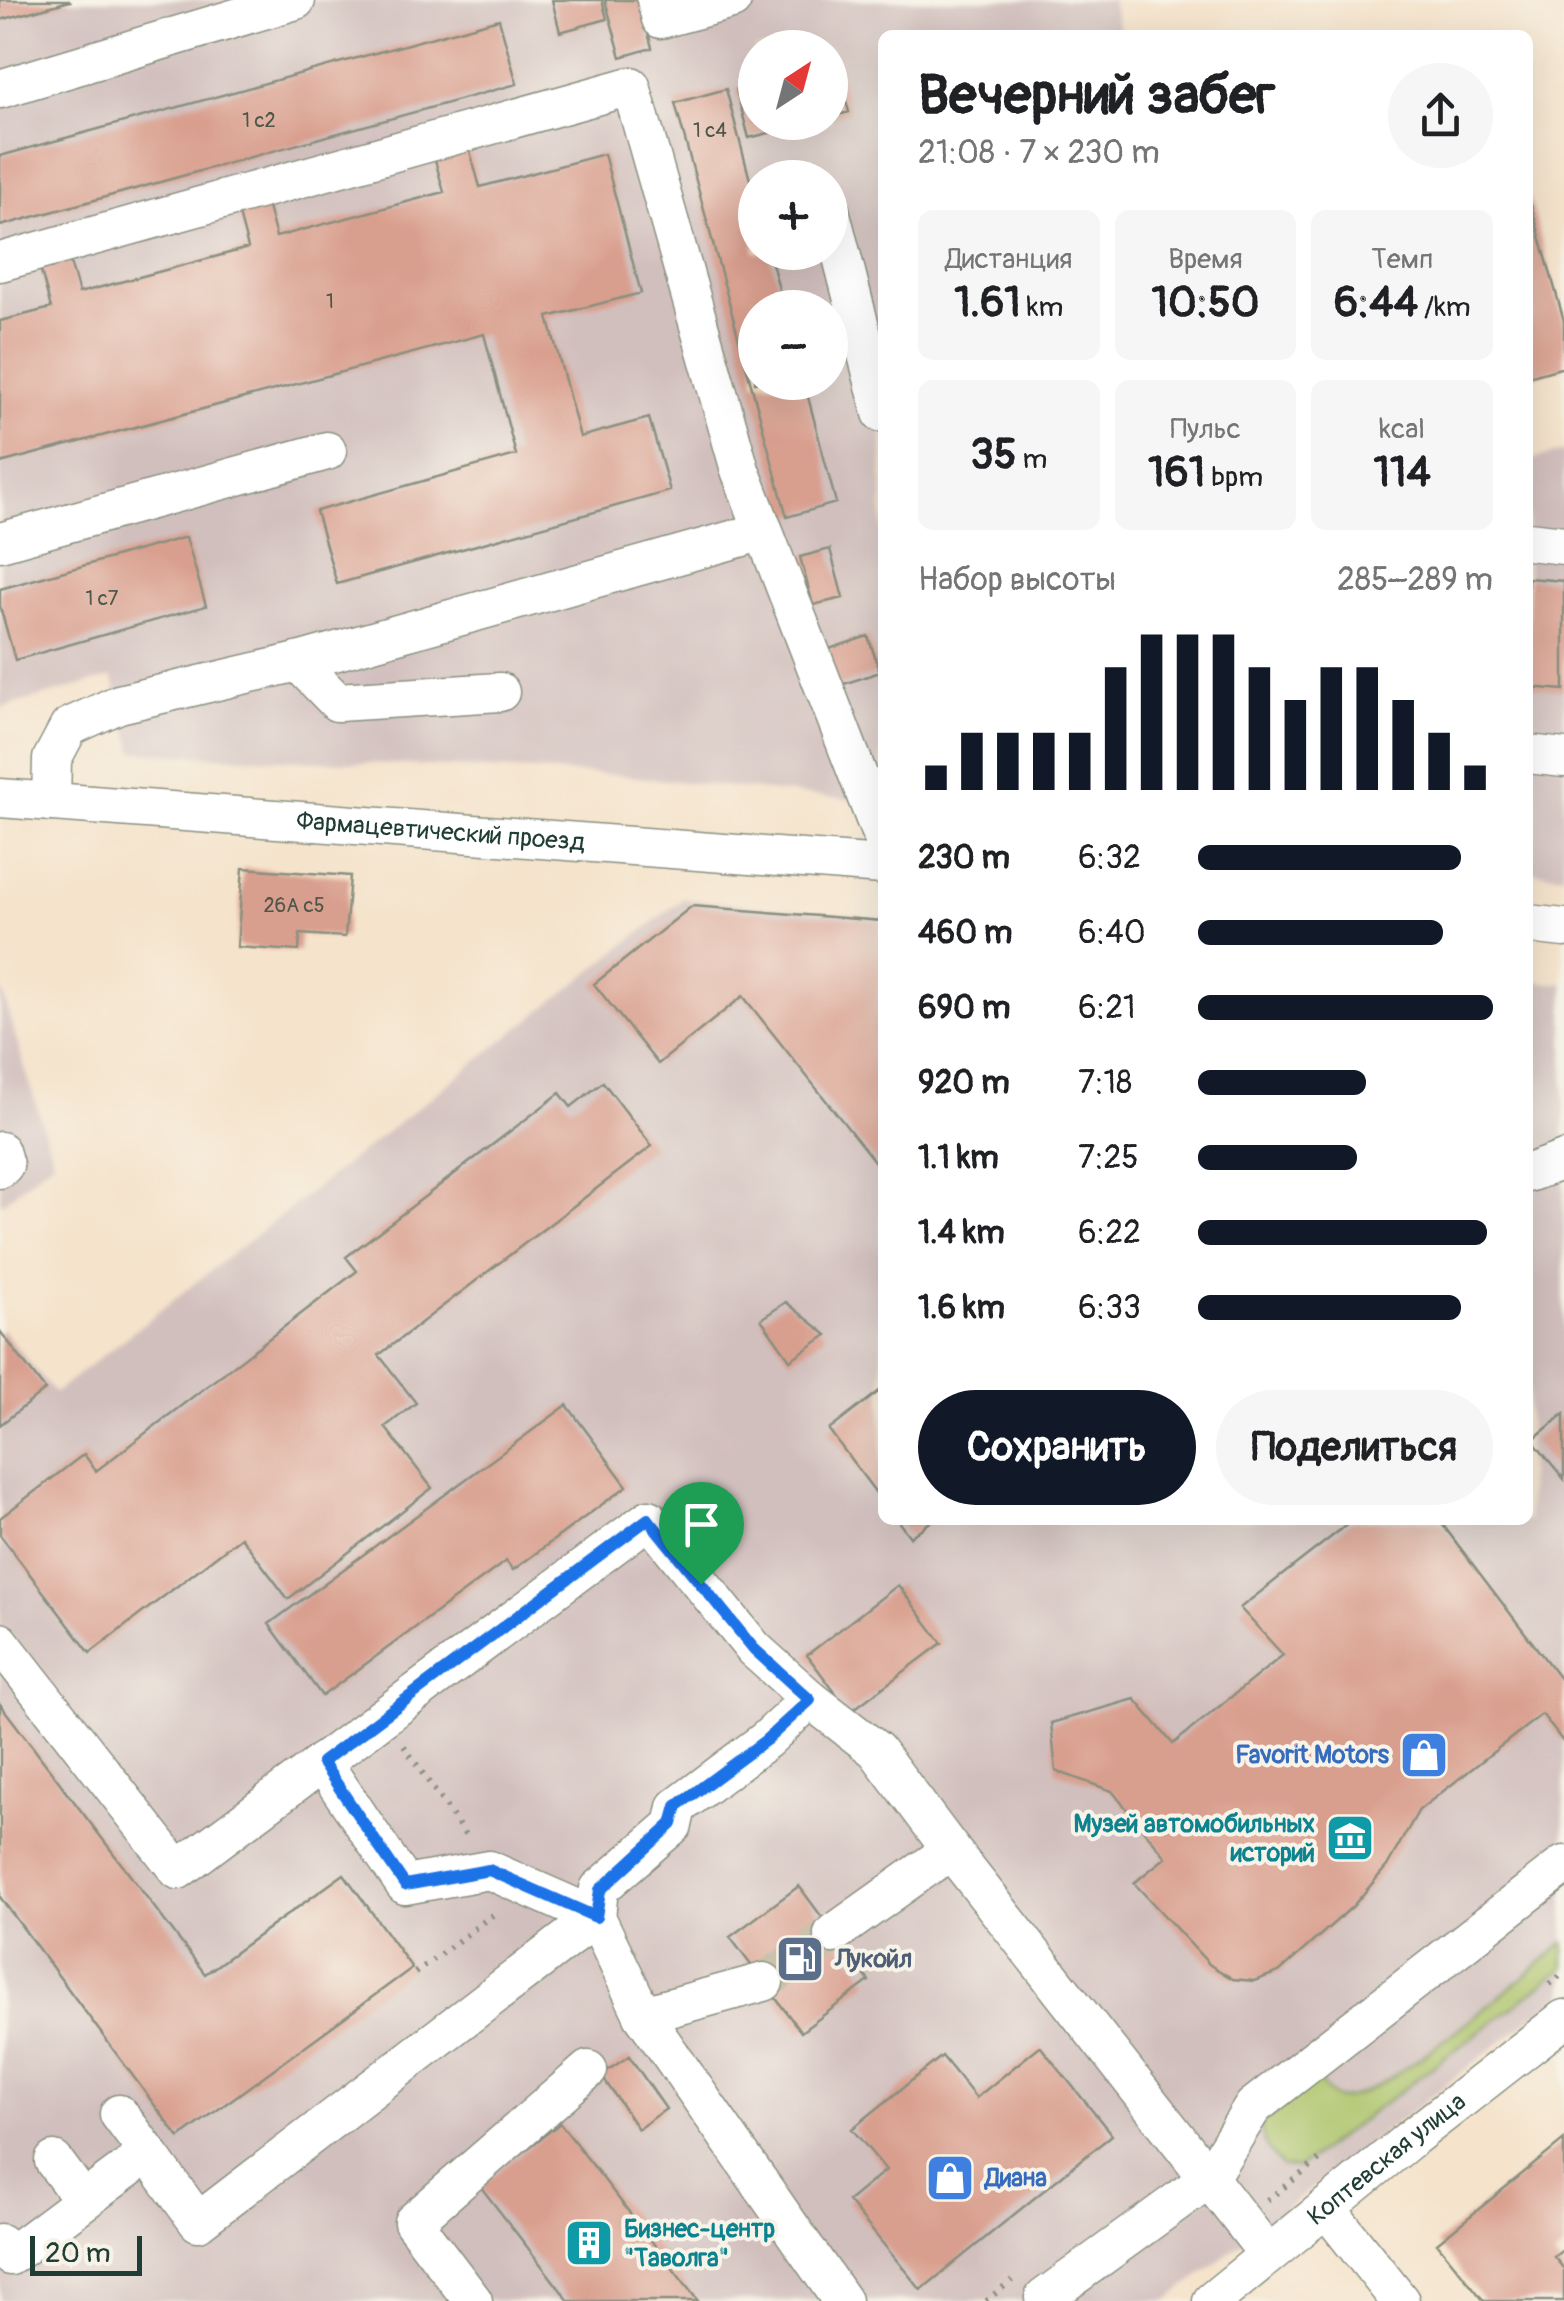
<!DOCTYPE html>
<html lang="ru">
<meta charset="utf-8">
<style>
body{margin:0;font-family:Pangolin,sans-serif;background:#f6f6f6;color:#202124;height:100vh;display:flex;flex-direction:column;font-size:38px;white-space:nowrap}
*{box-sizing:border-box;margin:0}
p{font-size:32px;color:#757577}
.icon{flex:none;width:55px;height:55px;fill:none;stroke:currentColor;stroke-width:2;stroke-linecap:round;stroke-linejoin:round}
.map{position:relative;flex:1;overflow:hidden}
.details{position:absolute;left:878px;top:30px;width:655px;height:1495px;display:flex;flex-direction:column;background:#fff;border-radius:15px;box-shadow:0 10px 40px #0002}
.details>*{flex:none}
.needle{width:65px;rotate:36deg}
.buttons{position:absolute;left:738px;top:30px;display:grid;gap:20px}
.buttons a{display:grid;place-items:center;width:110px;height:110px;border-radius:50%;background:#fff;box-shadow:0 10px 40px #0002;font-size:50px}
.scale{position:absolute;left:30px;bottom:25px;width:112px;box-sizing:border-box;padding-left:10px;border:5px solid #1f3d34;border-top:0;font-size:28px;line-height:35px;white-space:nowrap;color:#1f3d34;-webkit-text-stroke:8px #f7f3e8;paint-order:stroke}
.pin{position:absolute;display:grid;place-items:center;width:85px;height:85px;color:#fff;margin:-102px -42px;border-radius:50% 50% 50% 0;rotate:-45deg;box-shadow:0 0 10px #0007}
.pin .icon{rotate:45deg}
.round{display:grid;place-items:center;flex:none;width:105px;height:105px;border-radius:52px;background:#f6f6f6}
.headline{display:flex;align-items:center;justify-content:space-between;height:170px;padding:0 40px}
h1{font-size:55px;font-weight:700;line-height:75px}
.stats{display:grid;grid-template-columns:repeat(3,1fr);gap:15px;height:170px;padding:10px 40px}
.stats div{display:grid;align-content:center;border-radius:15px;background:#f6f6f6;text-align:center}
.stats b{font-size:42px;font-weight:700}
.stats small{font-size:28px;font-weight:400}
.stats p{font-size:28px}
.chart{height:280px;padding:20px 40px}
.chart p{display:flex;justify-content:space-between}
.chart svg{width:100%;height:180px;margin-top:10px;stroke:#111827;stroke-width:6}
.button{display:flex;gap:20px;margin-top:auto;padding:20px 40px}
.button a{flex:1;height:115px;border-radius:60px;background:#111827;color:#fff;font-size:40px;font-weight:700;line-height:115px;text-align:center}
.button a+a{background:#f6f6f6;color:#202124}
ul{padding:0 40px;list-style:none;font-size:32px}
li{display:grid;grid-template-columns:160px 120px 1fr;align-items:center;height:75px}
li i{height:25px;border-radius:12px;background:#111827}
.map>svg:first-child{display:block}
.industrial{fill:#d1bfbd;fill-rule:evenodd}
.green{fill:#acc368;stroke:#66804e;stroke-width:2.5}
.building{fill:#d99f8e}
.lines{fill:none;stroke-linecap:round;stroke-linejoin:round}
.minor-tunnel{stroke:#cac2ad;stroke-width:38;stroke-dasharray:38 19;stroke-linecap:butt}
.minor-casing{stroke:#8a9080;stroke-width:41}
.path{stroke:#8a9080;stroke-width:6;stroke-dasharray:2.5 8;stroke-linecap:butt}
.minor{stroke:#fff;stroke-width:38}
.route-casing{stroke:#fff;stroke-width:20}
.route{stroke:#1a73e8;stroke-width:12}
.labels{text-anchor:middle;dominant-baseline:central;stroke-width:8;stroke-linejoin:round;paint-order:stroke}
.number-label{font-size:20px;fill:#4e564a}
.street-label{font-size:25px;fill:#1f3d34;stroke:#f7f3e8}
.shop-label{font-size:25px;font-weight:bold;fill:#366cbe;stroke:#f7f3e8;text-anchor:end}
.culture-label{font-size:25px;font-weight:bold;fill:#0d838f;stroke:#f7f3e8;text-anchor:end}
.service-label{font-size:25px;font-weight:bold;fill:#4e5e75;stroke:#f7f3e8;text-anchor:start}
</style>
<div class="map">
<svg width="1564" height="2301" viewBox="0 0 1564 2301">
<rect width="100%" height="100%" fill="#f7f3e8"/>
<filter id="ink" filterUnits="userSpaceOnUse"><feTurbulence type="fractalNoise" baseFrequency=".01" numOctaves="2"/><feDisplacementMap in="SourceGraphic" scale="20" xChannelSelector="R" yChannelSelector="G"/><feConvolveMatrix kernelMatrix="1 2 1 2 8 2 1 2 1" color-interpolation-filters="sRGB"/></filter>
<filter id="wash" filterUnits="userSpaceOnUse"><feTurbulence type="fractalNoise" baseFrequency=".0048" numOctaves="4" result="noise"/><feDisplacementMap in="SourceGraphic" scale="40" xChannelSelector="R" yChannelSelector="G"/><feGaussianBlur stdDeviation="2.25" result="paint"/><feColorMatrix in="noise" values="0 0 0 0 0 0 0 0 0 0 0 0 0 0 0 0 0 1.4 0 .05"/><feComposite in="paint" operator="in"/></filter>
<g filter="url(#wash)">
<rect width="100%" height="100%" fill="#f5e3cb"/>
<path class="industrial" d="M0,0H1115L1112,2L1121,35H882V803L618,775L134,752L112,677L0,708ZM755,48H830V122H755ZM755,178H830V252H755ZM755,308H830V382H755Z
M1564,451V875L1528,871V461Z
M683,899L882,918V1520H1528V981L1564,984V1993L1167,2301H0V1327L55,1393Z
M0,985L53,1160L0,1205Z"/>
<path class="green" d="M1564,1943V1968L1298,2168L1282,2167C1270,2153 1262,2144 1261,2125L1315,2077C1321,2084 1328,2095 1337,2098C1371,2110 1531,1970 1564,1943Z"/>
<g id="blocks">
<path class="building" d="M0,0H69L70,1L0,20Z
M552,0H602L607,19L560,32Z
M605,0H640L652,48L621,57Z
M499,19L517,84L0,226V156Z
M836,62L849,112L830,117V63Z
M755,84V122L805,124L749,138L736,89Z
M726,89L755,199V252H769L784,308H755V382H804L836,503L787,517L675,103Z
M468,144L480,187L604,154L641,293L548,317L580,437L649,418L670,491L337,584L316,511L516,455L484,334L0,463V321L51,308L40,267L69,259L79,293L248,248L237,207L266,200L276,237L444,192L433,153Z
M1528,194L1564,321V367L1528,377Z
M186,537L206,606L15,660L0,606V589Z
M830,549L843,598L813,605L800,557Z
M1528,578L1564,581V690L1528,687Z
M868,636L880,672L832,688L820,652Z
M243,868L350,876L345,937L300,934L299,951L237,947Z
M692,906L882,921V1171L743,996L658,1064L594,984Z
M603,1082L652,1146L379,1355L416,1403L385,1427L432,1488L288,1599L241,1537L90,1653L0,1535V1518L84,1454L96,1471L357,1271L346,1257L560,1093L571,1107Z
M786,1302L827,1335L790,1360L761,1319Z
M0,1331L45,1390L0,1425Z
M882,1389V1501L829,1430Z
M567,1405L627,1486L513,1570L506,1561L322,1696L269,1624Z
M1564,1414V1479L1532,1440Z
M897,1520H933L910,1537Z
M1353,1520H1439L1564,1684V1743L1542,1714L1419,1810L1387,1866L1353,1906L1279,1972L1254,1981L1233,1979L1210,1965L1134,1883L1166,1857L1112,1791L1056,1771L1051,1723L1135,1699L1173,1744L1283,1655L1240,1608Z
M898,1585L942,1643L850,1712L807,1655Z
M0,1704L205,1974L344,1874L412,1968L179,2138L0,1897Z
M799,1886L869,1981L801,2032L730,1937Z
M1040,2046L1112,2135L921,2290L848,2201L886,2170L852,2129L942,2056L976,2098Z
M629,2056L666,2109L638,2129L601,2075Z
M560,2123L698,2301H569L480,2186Z
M1564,2140V2249L1554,2257L1564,2269V2301H1484L1437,2243Z"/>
</g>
</g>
<g filter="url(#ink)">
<use href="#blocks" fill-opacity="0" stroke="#8a9080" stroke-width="2.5"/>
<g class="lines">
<path class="minor-tunnel" d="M764,1982L833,1934"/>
<g class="minor-casing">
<g id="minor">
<path d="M656,0L661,19L732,0"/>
<path d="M0,89L296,0"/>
<path d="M830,210L882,413"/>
<path d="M0,262L631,86L740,470L882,837"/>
<path d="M1528,541L1564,545"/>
<path d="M0,542L327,451"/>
<path d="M298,662L337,702L500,692"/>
<path d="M1528,754L1564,758"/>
<path id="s1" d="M0,798L882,865"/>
<path d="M51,802L52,759L69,727L119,704L298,662L764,531"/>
<path d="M1528,924L1564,928"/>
<path d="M0,1151L4,1165L0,1169"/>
<path d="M1528,1173L1564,1160"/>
<path d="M0,1642L178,1870L649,1519L754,1649L810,1699L876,1750L951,1850"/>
<path d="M322,1762L405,1885L489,1870L596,1917L599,1889L673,1825L677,1807L766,1740L810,1699"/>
<path d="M833,1934L951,1850L1268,2254"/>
<path d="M764,1982L643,2015L842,2301"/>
<path d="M119,2114L148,2153"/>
<path d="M54,2161L83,2200"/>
<path d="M1326,2208L1400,2301"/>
<path d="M0,2243L10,2256L148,2153L198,2222L596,1917L643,2015"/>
<path d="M1044,2298L1208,2179L1253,2107L1564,1865"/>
<path d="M473,2301L413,2222L588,2070"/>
<path id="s2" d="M1212,2301L1409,2140L1564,2019"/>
</g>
</g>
<path class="path" d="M404,1746L468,1839
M415,1973L498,1911
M1549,1984L1564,1973
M1267,2200L1321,2159
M986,2301L1012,2280"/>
<use href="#minor" class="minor"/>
</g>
</g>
<g class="lines" filter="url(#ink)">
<g class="route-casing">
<path id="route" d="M648,1519L754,1649L810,1700L766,1740L677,1806L672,1824L600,1890L596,1917L489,1870L405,1885L322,1762Z"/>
</g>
<use href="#route" class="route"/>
</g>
<defs>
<g id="shop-square" transform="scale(2.5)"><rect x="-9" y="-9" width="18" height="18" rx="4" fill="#3f7fe0" stroke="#f7f3e8"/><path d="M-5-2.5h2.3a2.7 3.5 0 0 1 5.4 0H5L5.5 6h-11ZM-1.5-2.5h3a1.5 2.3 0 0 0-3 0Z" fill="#fff"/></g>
<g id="museum-square" transform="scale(2.5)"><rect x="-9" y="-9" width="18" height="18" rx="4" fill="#0f9aa8" stroke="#f7f3e8"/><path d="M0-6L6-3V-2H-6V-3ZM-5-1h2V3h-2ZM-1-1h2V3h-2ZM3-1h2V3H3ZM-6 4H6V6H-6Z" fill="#fff"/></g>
<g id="fuel-square" transform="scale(2.5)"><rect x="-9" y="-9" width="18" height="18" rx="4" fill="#5c6f8a" stroke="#f7f3e8"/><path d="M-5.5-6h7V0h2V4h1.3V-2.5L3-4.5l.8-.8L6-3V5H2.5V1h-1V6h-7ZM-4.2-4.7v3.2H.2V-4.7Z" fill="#fff"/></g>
<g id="building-square" transform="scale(2.5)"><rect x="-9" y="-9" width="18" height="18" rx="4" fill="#0f9aa8" stroke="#f7f3e8"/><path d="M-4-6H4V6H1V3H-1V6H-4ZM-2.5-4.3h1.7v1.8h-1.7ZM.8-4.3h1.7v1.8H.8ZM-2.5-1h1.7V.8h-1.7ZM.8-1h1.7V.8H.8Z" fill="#fff"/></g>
</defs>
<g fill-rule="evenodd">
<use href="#shop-square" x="1424" y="1755"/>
<use href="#museum-square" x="1350" y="1838"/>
<use href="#fuel-square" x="800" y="1959"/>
<use href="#shop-square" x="950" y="2178"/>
<use href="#building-square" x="589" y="2243"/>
</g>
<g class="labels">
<g class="number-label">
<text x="259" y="120">1 с2</text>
<text x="710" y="130">1 с4</text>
<text x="330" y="301">1</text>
<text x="102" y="598">1 с7</text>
<text x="294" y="905">26А с5</text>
</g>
<g class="street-label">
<text stroke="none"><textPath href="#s1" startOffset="442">Фармацевтический проезд</textPath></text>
<text stroke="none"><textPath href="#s2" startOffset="225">Коптевская улица</textPath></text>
</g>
<g class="shop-label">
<text x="1389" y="1755">Favorit Motors</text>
<text x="985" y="2178" text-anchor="start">Диана</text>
</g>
<g class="culture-label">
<text x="1315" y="1824">Музей автомобильных<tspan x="1315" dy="29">историй</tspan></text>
<text x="624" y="2229" text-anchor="start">Бизнес-центр<tspan x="624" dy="29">"Таволга"</tspan></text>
</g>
<g class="service-label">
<text x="835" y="1959">Лукойл</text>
</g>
</g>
</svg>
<div class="buttons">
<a><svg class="needle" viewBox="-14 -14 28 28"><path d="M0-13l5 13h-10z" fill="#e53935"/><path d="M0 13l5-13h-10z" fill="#757577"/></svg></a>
<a>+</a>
<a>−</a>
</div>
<div class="scale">20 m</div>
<div class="pin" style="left:701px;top:1584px;background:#1e9e55"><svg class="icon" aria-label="arrive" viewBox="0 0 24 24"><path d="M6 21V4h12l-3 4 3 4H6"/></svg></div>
<section class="details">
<div class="headline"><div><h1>Вечерний забег</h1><p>21:08 · 7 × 230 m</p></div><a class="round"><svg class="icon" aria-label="share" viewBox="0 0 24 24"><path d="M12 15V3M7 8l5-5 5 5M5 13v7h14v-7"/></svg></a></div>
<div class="stats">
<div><p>Дистанция</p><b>1.61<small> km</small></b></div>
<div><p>Время</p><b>10:50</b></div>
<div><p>Темп</p><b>6:44<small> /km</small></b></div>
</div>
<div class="stats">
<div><b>35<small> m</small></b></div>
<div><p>Пульс</p><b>161<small> bpm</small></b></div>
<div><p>kcal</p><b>114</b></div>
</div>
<div class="chart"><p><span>Набор высоты</span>285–289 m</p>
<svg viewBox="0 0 160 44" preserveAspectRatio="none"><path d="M5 44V38M15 44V30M25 44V30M35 44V30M45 44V30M55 44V14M65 44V6M75 44V6M85 44V6M95 44V14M105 44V22M115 44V14M125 44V14M135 44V22M145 44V30M155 44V38"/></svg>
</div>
<ul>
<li><b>230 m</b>6:32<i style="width:89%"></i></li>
<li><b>460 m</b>6:40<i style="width:83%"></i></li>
<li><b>690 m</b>6:21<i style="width:100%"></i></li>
<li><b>920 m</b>7:18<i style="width:57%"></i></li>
<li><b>1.1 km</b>7:25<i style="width:54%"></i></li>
<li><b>1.4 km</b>6:22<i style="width:98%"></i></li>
<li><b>1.6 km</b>6:33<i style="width:89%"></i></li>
</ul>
<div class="button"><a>Сохранить</a><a>Поделиться</a></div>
</section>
</div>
